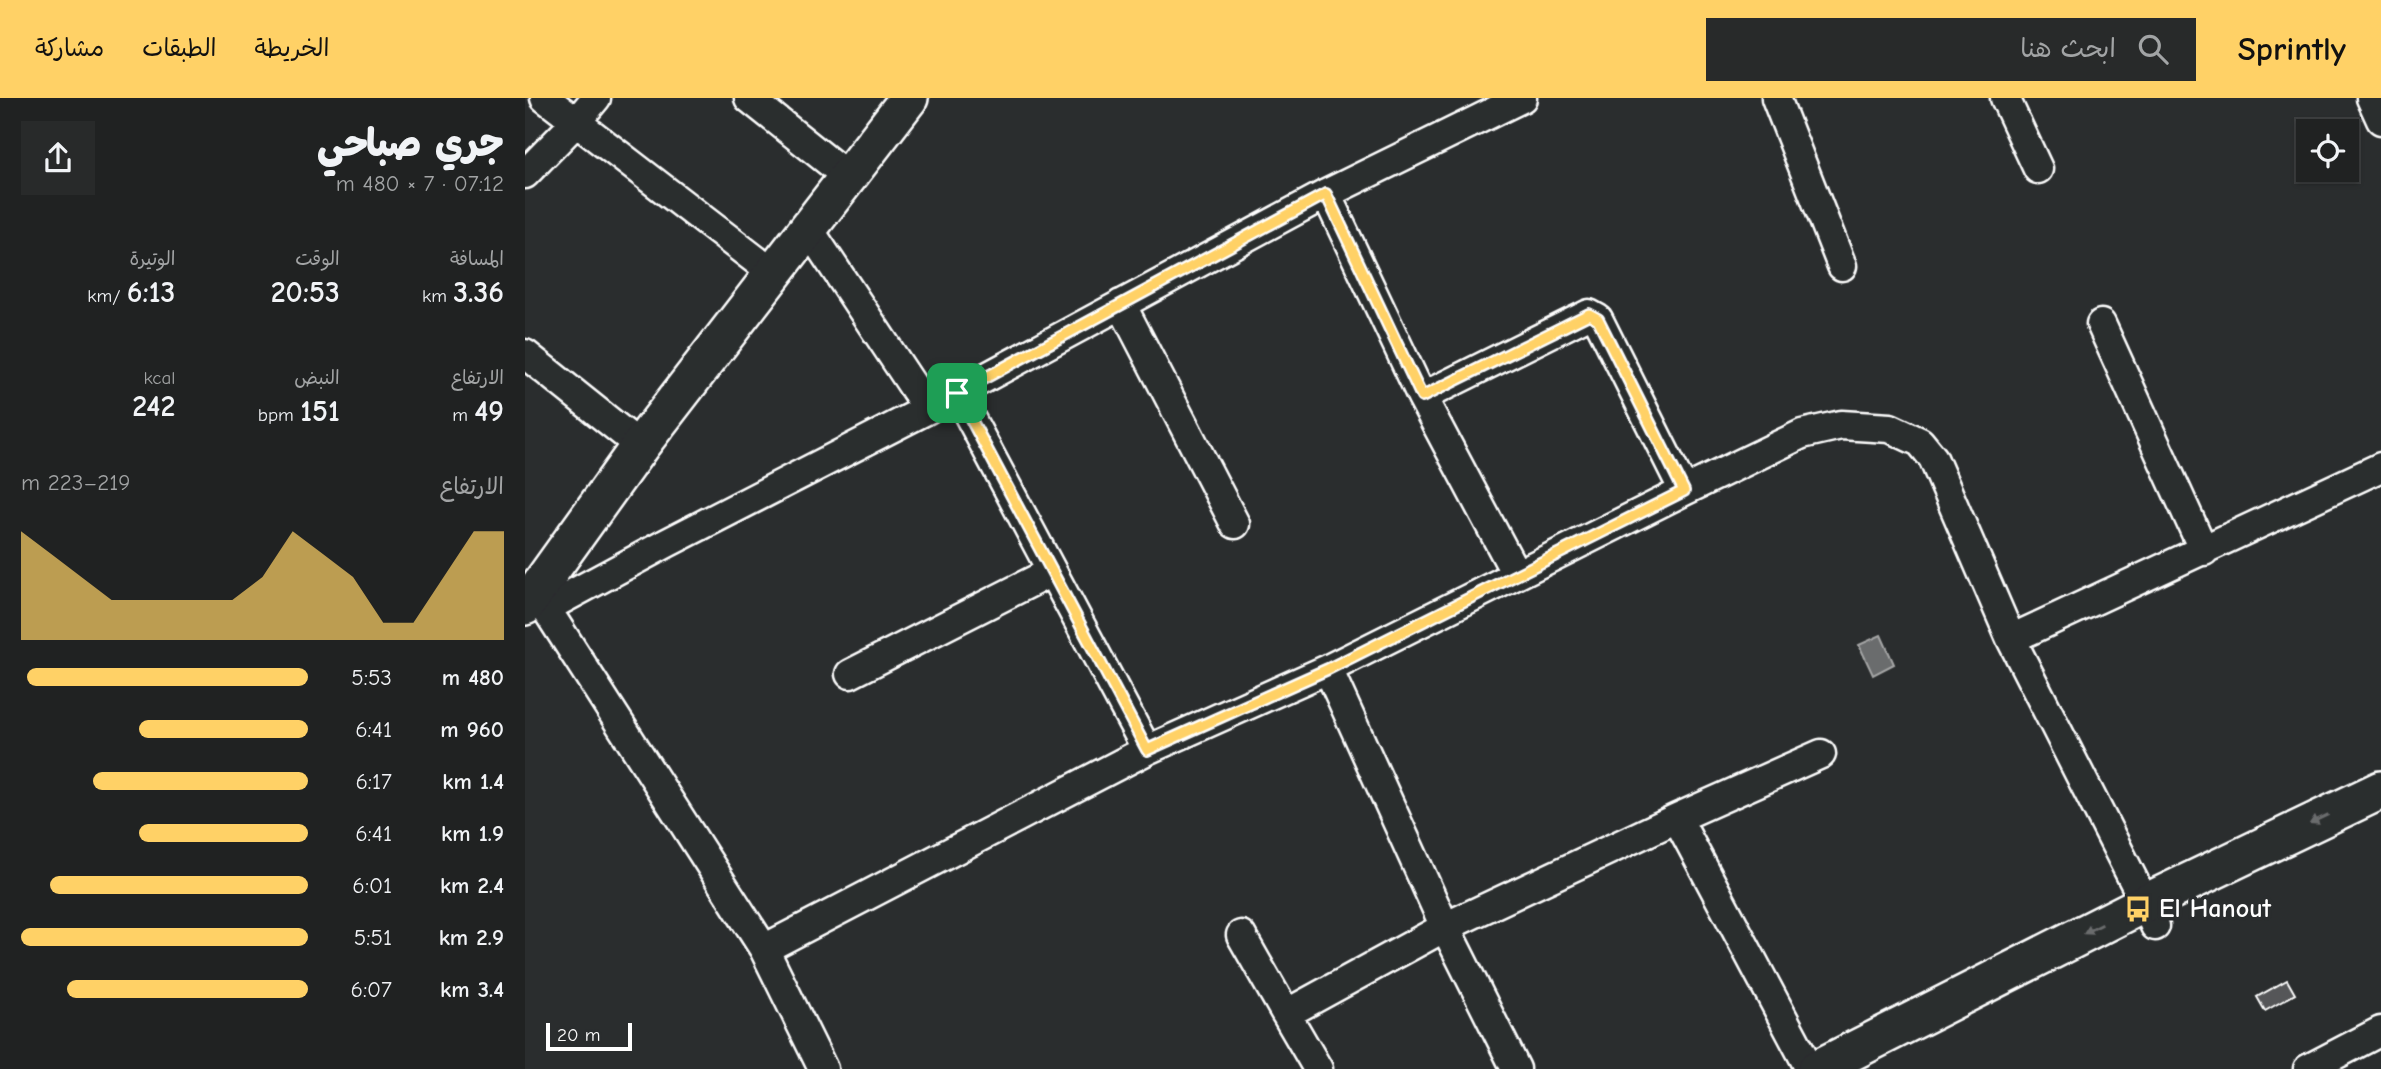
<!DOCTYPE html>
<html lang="ar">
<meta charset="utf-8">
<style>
body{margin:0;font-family:"Comic Neue","Playpen Sans Arabic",sans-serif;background:#282a2a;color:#f1f3f6;direction:rtl;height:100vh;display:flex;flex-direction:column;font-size:26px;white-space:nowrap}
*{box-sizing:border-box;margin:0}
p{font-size:23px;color:#a2a4a5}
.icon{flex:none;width:38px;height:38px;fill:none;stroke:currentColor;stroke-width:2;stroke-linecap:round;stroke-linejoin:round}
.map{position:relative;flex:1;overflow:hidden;direction:ltr}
.sheet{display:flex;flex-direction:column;background:#202222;width:525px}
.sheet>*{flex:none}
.tools{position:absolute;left:1771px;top:21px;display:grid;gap:14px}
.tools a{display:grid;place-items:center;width:63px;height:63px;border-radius:0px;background:#202222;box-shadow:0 2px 5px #0004,0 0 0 2px #3d3f40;font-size:35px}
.scale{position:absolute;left:21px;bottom:18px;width:86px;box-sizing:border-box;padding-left:7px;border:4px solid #fff;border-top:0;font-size:19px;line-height:24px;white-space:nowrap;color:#fff;-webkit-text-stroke:5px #2a2d2e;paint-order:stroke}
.pin{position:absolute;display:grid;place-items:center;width:60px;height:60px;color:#fff;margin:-30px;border-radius:14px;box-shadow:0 4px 10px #0006}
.round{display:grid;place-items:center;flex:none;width:74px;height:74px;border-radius:0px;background:#282a2a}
.headline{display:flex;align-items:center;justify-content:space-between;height:119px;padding:0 21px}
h1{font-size:38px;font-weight:800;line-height:52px}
.figures{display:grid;grid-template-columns:repeat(3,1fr);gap:10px;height:119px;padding:7px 21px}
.figures div{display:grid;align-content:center}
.figures b{font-size:30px;font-weight:800}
.figures small{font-size:19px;font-weight:400}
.figures p{font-size:19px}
.chart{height:196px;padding:14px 21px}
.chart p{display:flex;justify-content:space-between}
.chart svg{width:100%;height:126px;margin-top:7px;fill:#ffd166;opacity:.7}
ul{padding:0 21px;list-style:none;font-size:23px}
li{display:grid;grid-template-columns:112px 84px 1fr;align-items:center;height:52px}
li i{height:18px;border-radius:9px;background:#ffd166}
header{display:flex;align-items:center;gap:42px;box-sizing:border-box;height:98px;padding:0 35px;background:#ffd166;color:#111}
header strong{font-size:33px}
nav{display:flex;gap:38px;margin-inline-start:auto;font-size:24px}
.search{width:490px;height:63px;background:#282a2a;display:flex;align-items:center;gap:18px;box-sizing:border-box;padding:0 24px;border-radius:0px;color:#a2a4a5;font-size:26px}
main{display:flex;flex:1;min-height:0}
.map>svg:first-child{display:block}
.water{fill:#6a6c6d;stroke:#a6a7a7;stroke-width:2}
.building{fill:#555758;stroke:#fff;stroke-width:2}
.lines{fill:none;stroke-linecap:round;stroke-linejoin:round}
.minor-casing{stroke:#fff;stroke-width:33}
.major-casing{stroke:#fff;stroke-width:42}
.minor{stroke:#2a2d2e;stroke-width:28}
.major{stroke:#2a2d2e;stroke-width:37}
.oneway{fill:#6a6c6d}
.route-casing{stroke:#fff;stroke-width:14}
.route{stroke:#ffd166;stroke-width:9}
.labels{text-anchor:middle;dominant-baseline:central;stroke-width:7;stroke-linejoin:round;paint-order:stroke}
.poi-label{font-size:26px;font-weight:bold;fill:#fff;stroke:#2a2d2e;text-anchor:start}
</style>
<header>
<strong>Sprintly</strong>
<div class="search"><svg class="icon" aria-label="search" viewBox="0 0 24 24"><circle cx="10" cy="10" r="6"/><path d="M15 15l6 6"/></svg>ابحث هنا</div>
<nav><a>الخريطة</a><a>الطبقات</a><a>مشاركة</a></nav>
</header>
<main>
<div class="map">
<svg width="1856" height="971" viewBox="0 0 1856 971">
<rect width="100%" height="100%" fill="#2a2d2e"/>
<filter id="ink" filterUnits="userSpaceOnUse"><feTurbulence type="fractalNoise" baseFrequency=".0143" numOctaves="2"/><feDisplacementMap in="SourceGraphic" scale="14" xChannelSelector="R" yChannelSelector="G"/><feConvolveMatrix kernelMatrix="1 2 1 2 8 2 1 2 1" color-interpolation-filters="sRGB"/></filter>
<g filter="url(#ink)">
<path class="water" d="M1356,537L1369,566L1348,577L1334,547Z"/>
<path class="building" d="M1762,882L1770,896L1740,913L1732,899Z"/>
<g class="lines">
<g class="minor-casing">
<path id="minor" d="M20,0L249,176
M224,0L323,79
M1251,0L1317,168
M1480,0L1513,71
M1846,0L1856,22
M0,76L51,24L71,0
M801,96L897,299L991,476
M283,130L403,311L417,303
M596,206L710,426
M1576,226L1679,453
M0,256L115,348
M897,299L1064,216L1073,221L1159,393
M11,495L239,851L298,971
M21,510L142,445L403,311
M1486,541L1856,369
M803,571L920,829L991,971
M325,576L526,474
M622,652L432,295L801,96L997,0
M1152,720L1285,971
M716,837L761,916
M239,851L622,652L803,571L1159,393L1277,336L1316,327L1365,330L1395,344L1408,360L1486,541L1620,805L1630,828
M793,971L761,916L920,829L1152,720L1296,656
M1783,971L1856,933"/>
</g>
<g class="major-casing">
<path id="major" d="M0,508L115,348L384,0
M1292,971L1620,805L1856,692"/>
</g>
<use href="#minor" class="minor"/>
<use href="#major" class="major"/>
</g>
<defs><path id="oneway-solid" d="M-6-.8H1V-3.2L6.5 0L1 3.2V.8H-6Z" transform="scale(1.75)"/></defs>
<g class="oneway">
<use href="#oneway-solid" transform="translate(1794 721) rotate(154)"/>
<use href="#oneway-solid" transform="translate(1568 831) rotate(153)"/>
</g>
</g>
<g class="lines" filter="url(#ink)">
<g class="route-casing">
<path id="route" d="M801,96L897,299L1064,216L1073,221L1159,393L803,571L622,652L432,295Z"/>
</g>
<use href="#route" class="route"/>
</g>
<defs>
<g id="bus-bare" transform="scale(2.1)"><path d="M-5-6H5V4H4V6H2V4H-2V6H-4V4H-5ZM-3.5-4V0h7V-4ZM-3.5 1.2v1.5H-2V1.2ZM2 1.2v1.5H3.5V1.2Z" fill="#ffd166" stroke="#2a2d2e" stroke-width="2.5" paint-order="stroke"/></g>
</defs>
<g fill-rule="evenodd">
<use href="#bus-bare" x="1613" y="811"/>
</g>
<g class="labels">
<g class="poi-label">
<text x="1634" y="811">El Hanout</text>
</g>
</g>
</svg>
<div class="tools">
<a><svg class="icon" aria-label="locate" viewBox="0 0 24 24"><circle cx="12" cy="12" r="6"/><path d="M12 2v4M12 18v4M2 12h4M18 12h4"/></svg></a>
</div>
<div class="scale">20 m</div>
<div class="pin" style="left:432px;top:295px;background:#1e9e55"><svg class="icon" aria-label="arrive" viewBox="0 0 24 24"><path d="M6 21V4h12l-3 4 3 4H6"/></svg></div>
</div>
<section class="sheet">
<div class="headline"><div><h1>جري صباحي</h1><p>07:12 · 7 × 480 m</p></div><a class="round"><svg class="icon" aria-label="share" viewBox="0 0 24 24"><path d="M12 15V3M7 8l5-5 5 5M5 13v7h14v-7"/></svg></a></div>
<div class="figures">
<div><p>المسافة</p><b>3.36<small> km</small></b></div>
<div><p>الوقت</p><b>20:53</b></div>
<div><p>الوتيرة</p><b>6:13<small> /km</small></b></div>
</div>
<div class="figures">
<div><p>الارتفاع</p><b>49<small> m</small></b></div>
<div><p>النبض</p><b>151<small> bpm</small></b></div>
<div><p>kcal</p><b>242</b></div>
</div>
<div class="chart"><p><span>الارتفاع</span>219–223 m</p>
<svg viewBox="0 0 160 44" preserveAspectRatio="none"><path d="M0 44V6L10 14L20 22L30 30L40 30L50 30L60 30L70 30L80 22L90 6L100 14L110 22L120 38L130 38L140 22L150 6L160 6V44z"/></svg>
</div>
<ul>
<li><b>480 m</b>5:53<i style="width:98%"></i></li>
<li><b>960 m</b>6:41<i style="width:59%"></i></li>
<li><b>1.4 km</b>6:17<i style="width:75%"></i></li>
<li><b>1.9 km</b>6:41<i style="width:59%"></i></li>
<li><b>2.4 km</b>6:01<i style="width:90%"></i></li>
<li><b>2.9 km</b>5:51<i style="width:100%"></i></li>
<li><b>3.4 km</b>6:07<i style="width:84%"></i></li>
</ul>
</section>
</main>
